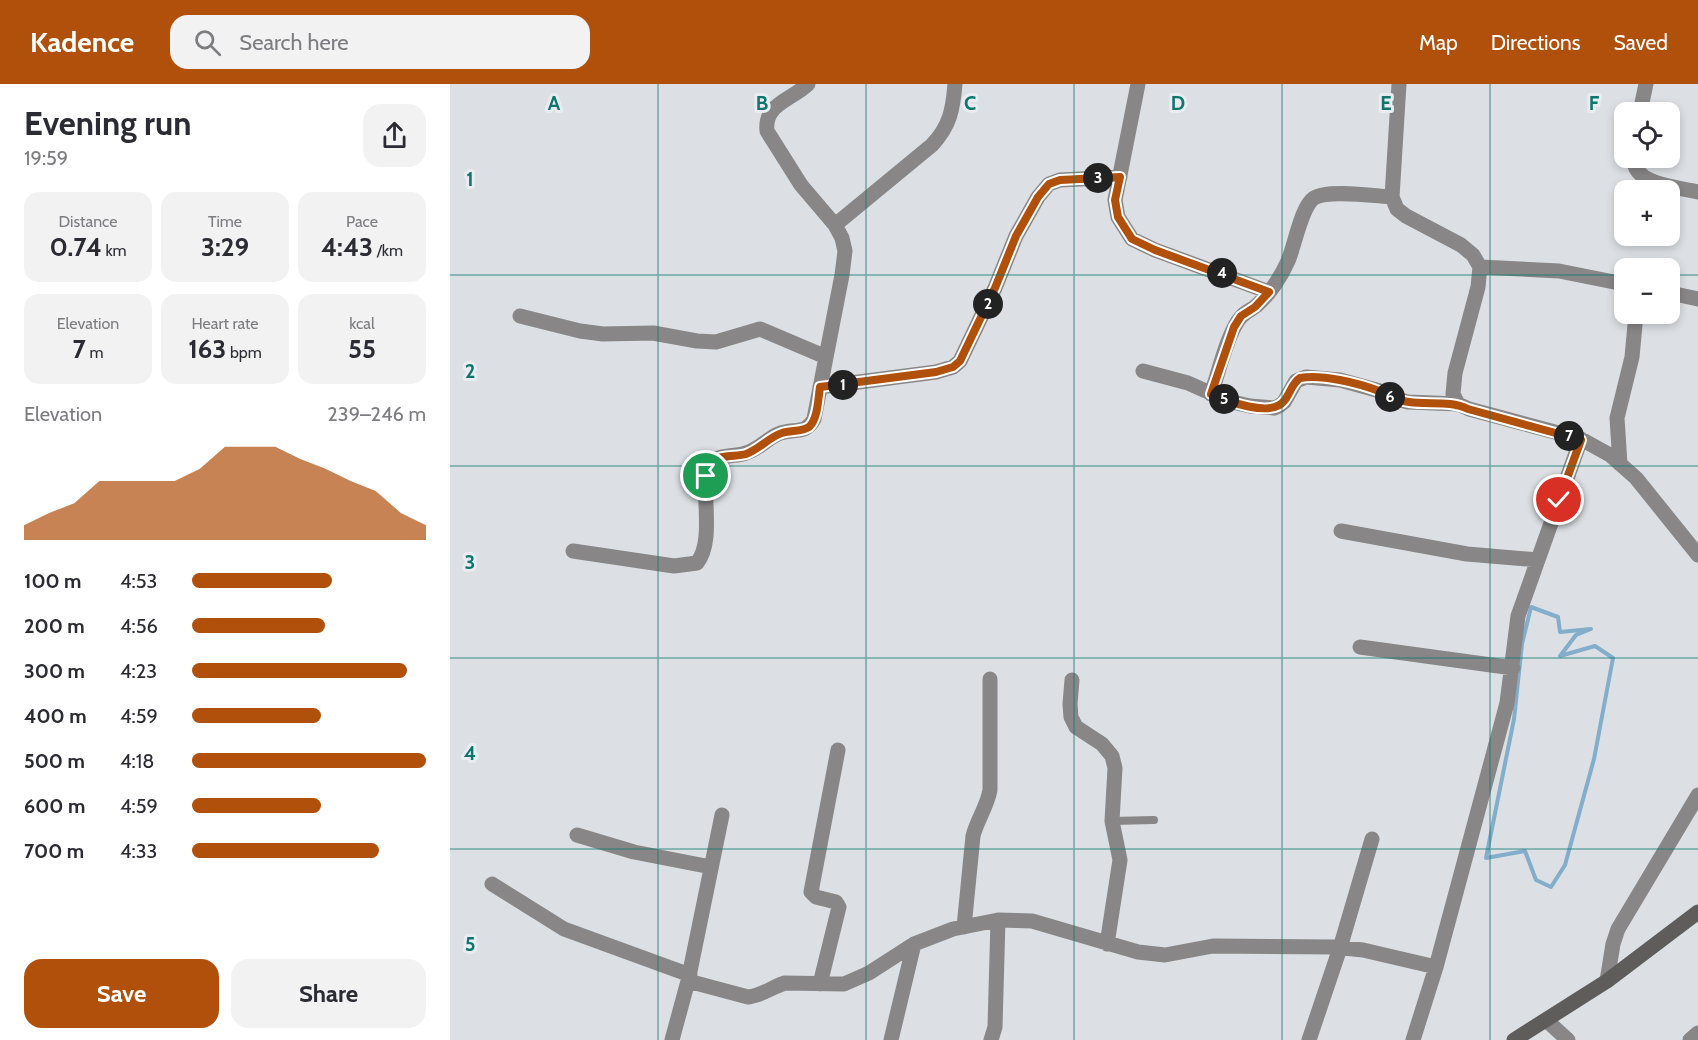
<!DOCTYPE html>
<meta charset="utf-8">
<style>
body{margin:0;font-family:Cabin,sans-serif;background:#f2f2f3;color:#2b2b33;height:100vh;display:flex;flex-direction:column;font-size:22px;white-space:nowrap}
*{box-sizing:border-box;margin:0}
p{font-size:20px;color:#7c7c81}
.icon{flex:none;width:33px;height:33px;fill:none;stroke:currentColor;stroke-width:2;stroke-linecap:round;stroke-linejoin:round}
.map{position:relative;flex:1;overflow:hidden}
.side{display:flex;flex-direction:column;background:#fff;width:450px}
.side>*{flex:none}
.fabs{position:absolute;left:1164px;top:18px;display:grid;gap:12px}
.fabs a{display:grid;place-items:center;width:66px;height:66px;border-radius:12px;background:#fff;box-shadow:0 3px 9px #0003;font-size:30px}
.pin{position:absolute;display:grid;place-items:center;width:51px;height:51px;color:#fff;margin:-26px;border:3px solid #fff;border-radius:50%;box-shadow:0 2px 6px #0007}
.km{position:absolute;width:30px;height:30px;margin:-15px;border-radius:50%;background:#222;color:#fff;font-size:16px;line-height:30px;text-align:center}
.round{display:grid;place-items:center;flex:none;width:63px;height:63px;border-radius:18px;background:#f2f2f3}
.summary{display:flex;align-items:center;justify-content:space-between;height:102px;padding:0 24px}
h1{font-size:33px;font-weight:800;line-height:45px}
.figures{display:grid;grid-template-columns:repeat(3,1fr);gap:9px;height:102px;padding:6px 24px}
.figures div{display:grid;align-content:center;border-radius:15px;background:#f2f2f3;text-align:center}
.figures b{font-size:26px;font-weight:800}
.figures small{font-size:16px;font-weight:400}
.figures p{font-size:16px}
.chart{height:168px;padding:12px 24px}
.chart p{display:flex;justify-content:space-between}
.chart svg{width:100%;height:108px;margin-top:6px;fill:#b0500b;opacity:.7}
.button{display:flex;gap:12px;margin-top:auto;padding:12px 24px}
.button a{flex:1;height:69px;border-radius:18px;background:#b0500b;color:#fff;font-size:24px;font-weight:800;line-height:69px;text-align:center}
.button a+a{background:#f2f2f3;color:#2b2b33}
ul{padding:0 24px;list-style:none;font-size:20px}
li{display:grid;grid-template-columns:96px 72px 1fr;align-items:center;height:45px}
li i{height:15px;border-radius:8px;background:#b0500b}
header{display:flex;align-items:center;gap:36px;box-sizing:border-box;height:84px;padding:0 30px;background:#b0500b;color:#fff}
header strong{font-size:28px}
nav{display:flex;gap:33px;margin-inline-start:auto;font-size:21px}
.search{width:420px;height:54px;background:#f2f2f3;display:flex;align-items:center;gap:15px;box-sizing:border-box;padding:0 21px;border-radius:18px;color:#7c7c81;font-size:22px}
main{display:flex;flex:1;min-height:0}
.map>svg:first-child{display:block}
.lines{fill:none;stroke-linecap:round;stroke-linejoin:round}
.stream{stroke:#82adcb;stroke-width:4}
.service{stroke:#888686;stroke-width:8}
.minor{stroke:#888686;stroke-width:15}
.secondary{stroke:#5f5c5c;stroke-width:15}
.route-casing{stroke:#fff;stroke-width:12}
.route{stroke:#b0500b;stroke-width:8}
.grid{fill:none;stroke:#0f766e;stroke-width:1.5;stroke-opacity:0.55}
.grid-label{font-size:20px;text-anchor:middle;font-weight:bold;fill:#0f766e;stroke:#e9edf1;stroke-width:6;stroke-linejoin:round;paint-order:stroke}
</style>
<header>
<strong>Kadence</strong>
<div class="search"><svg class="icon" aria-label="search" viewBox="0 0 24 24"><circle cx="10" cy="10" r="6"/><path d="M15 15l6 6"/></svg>Search here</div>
<nav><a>Map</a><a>Directions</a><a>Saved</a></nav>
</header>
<main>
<section class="side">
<div class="summary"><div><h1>Evening run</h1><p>19:59</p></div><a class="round"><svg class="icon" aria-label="share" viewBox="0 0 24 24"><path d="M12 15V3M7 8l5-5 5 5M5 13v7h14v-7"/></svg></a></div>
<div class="figures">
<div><p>Distance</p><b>0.74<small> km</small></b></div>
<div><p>Time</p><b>3:29</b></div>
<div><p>Pace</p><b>4:43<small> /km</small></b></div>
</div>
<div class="figures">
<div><p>Elevation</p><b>7<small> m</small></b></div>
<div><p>Heart rate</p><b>163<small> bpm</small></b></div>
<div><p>kcal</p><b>55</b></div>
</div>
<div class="chart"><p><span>Elevation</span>239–246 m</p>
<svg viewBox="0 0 160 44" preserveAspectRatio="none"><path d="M0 44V38L10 33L20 29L30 20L40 20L50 20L60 20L70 15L80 6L90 6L100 6L110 11L120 15L130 20L140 24L150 33L160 38V44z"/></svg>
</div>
<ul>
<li><b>100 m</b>4:53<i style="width:60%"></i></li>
<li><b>200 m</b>4:56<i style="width:57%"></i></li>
<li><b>300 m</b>4:23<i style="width:92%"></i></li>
<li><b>400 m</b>4:59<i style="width:55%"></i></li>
<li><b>500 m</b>4:18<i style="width:100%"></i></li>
<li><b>600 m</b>4:59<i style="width:55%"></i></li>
<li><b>700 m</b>4:33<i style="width:80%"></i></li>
</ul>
<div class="button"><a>Save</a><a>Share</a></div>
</section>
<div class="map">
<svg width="1248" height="956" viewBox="0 0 1248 956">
<rect width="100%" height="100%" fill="#dce0e4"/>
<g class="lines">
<path class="stream" d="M1081,523L1108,533L1110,548L1141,545L1126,551L1110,572L1145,562L1163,574L1144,675L1115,781L1101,803L1086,796L1075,767L1036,774L1064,635L1072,560Z"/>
<path class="service" d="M662,737L704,736"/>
<path class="minor" d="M688,0L665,116L668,133L682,155L705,166L819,208
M949,0L942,113L947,125L956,132L1011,161L1023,171L1030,183L1028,203L1005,289L1003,310L1008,320L1019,325L1131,355L1068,532L1057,619L986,883L963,956
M1190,28L1196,0
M1184,74C1182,101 1228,103 1248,108
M385,141L482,61C500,42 503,25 505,0
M1030,183L1109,187L1174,200
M1220,209L1248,215
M70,232L130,247L153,250L203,249L247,257L266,258L310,245L376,273
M693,287L738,299L778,317L800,322L824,324L829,322L834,318L846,297L856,293L890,296L930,307L942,314L958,318L1008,320
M370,303L486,288L503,283L510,277L545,204L566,152L588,113L599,100L610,96L670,93
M761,310C768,291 778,247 791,233C795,228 801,226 806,222C819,211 831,193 838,177C845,161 851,123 864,114C878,105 925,112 942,113
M1131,355L1160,371L1186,394L1248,471
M1170,380L1167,334L1182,273L1186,230
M891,447L1017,470L1088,476
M123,467L224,482L247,479C267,454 247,398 261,379C268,370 286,373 296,369C309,365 317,355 328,350C343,343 355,352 364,335L392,191L395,167L392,154L385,141L351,101L317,47C314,20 340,17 358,0
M910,563L1063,584
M622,596L620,620L621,633L626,643L652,660L662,672L665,684L662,737L670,776L657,860
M127,751L184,768L261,783
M42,800L114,845L240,891
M514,843L523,752C527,736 537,723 540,706V595
M238,897L298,913C311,912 322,903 335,899L394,900L419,889L464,860L503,845L548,836L582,837L688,868L715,871L763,862L884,863L913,866L986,883
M1157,897L1163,860L1168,845L1248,711
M370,900L389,823L386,818L366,813L361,808L388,666
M1096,936L1118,956
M222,956L238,897L272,731
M441,956L464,860
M541,956L545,943L548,836
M859,956L890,864L922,755
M1240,956L1248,949"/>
<path class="secondary" d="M1064,956L1157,897L1248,828"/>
</g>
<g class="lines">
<g class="route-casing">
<path id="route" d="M256,392C258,389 259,382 261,379C268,370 286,373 296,370C310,365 319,353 332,349C340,346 352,348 359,343C368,335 368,315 370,303L486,288L503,283L510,277L545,204L566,152L588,113L599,100L610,96L670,93L665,116L668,133L682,155L705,166L819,208L805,223L791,232L784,243L761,310C777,317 821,334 834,317C840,310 842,299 850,294C872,290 908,299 929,307C939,311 947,317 959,318C979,321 1000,316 1018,325L1131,356L1109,416"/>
</g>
<use href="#route" class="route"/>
</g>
<path class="grid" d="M208,0V956M416,0V956M624,0V956M832,0V956M1040,0V956M0,191H1174M1220,191H1248M0,382H1248M0,574H1248M0,765H1248"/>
<g class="grid-label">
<text x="104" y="26">A</text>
<text x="312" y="26">B</text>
<text x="520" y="26">C</text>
<text x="728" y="26">D</text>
<text x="936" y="26">E</text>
<text x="1144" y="26">F</text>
<text x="20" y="102">1</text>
<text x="20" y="294">2</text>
<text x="20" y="485">3</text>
<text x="20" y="676">4</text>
<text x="20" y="867">5</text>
</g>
</svg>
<div class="fabs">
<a><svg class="icon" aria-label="locate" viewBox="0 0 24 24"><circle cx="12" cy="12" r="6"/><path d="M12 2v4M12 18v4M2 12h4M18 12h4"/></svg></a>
<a>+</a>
<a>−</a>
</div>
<div class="pin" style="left:256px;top:392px;background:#1e9e55"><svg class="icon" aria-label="arrive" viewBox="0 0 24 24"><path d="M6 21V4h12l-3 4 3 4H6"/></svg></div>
<div class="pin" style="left:1109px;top:416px;background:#d93025"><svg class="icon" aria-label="check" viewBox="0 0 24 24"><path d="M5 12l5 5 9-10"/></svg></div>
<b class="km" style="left:393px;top:301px">1</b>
<b class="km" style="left:538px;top:220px">2</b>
<b class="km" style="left:648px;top:94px">3</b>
<b class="km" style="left:772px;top:189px">4</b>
<b class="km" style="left:774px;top:315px">5</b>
<b class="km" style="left:940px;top:313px">6</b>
<b class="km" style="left:1119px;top:352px">7</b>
</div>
</main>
